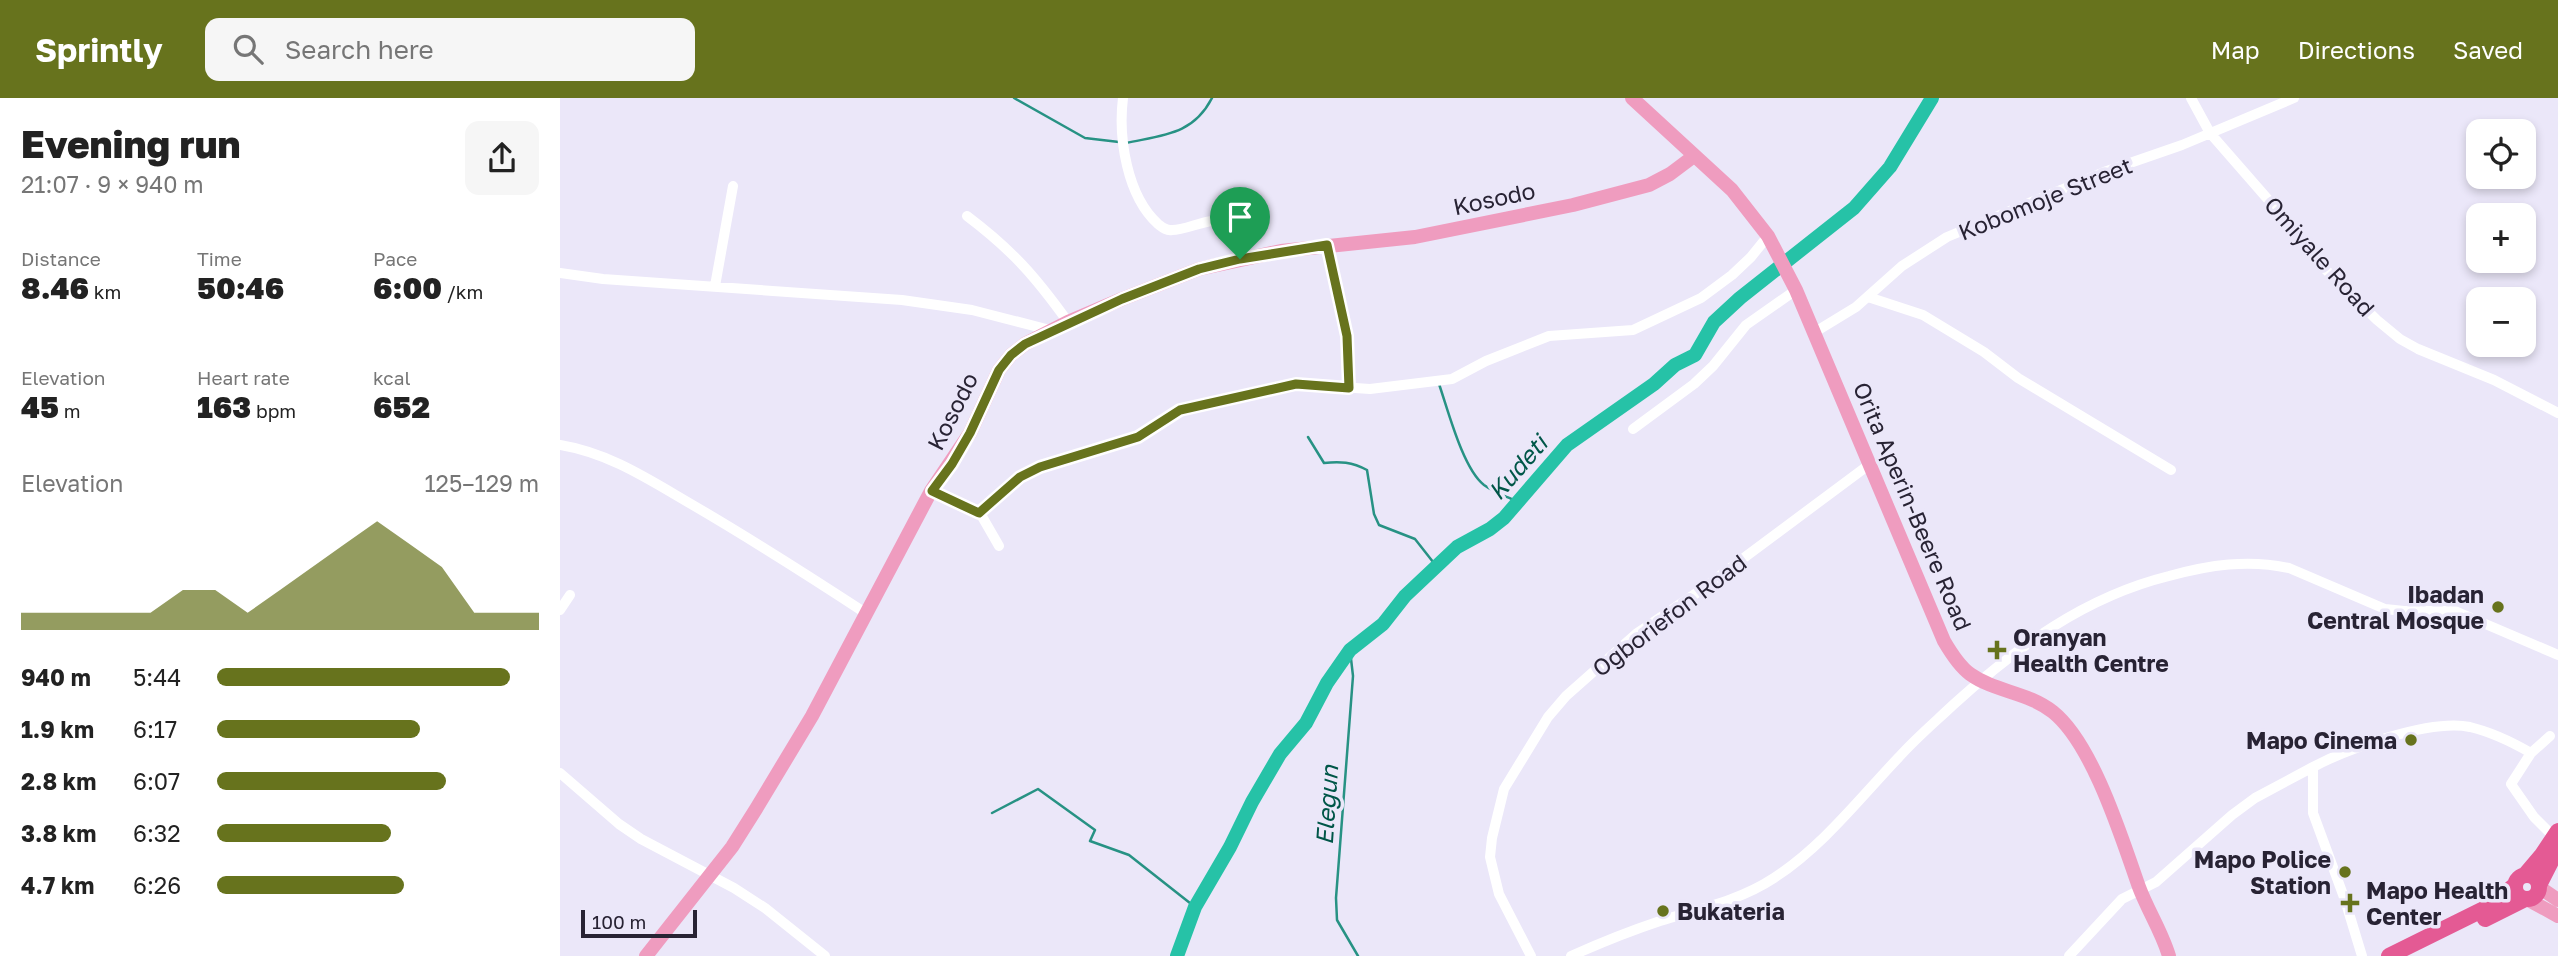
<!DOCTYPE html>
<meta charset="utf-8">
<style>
body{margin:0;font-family:"Golos Text",sans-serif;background:#f6f6f6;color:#222;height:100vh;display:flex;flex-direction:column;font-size:26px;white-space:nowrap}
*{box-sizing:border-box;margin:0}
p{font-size:23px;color:#767676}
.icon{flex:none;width:38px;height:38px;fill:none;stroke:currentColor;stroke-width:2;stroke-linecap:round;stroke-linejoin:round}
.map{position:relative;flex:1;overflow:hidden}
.side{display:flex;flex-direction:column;background:#fff;width:560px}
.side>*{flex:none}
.buttons{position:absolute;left:1906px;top:21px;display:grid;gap:14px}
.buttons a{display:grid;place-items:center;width:70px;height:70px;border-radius:14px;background:#fff;box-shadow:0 4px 10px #0003;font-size:35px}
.scale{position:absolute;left:21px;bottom:18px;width:116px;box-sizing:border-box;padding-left:7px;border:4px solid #282334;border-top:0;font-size:19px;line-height:24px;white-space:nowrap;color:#282334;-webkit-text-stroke:5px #ebe7f9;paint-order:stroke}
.pin{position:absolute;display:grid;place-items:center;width:60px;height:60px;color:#fff;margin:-72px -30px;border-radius:50% 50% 50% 0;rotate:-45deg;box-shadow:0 0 7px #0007}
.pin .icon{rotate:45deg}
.round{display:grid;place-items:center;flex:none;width:74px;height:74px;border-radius:14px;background:#f6f6f6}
.overview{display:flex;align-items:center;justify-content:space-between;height:119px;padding:0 21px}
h1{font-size:38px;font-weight:800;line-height:52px}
.stats{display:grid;grid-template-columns:repeat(3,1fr);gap:10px;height:119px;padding:7px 21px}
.stats div{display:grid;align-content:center}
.stats b{font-size:30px;font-weight:800}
.stats small{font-size:19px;font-weight:400}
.stats p{font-size:19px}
.chart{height:196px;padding:14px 21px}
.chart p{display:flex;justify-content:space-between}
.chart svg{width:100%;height:126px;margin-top:7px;fill:#67731d;opacity:.7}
ul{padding:0 21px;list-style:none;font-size:23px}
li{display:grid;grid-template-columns:112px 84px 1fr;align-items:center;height:52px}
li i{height:18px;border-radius:9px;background:#67731d}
header{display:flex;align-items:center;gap:42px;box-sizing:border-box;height:98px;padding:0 35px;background:#67731d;color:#fff}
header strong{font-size:33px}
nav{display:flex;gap:38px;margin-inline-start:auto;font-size:24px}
.search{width:490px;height:63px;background:#f6f6f6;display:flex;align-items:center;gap:18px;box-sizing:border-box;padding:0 24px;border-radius:14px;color:#767676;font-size:26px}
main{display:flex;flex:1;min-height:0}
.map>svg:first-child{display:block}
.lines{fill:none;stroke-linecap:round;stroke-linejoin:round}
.stream{stroke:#279284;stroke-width:2.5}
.river{stroke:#26c2a7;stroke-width:14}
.minor{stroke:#fff;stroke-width:10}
.major{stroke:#ef9cbf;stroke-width:14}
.highway{stroke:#e45a94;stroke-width:16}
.route-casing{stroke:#fff;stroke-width:14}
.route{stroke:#67731d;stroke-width:9}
.poi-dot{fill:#67731d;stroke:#ebe7f9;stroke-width:2.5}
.labels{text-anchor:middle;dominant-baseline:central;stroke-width:7;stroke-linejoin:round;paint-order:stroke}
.street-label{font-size:23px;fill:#282334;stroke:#ebe7f9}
.poi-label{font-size:23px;font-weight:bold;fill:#282334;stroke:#ebe7f9;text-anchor:end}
.water-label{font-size:24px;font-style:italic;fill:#005648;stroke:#ebe7f9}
</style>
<header>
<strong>Sprintly</strong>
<div class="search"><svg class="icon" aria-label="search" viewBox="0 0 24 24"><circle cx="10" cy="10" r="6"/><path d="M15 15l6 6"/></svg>Search here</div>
<nav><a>Map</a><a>Directions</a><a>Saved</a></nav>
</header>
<main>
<section class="side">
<div class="overview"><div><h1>Evening run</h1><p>21:07 · 9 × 940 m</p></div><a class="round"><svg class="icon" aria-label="share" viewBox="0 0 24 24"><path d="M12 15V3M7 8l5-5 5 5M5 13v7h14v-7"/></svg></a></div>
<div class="stats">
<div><p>Distance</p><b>8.46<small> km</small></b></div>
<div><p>Time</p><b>50:46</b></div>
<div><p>Pace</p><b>6:00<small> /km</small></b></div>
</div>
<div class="stats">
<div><p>Elevation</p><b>45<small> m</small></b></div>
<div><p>Heart rate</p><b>163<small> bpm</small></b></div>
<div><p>kcal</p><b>652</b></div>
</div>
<div class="chart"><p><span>Elevation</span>125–129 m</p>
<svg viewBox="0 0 160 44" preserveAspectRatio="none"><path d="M0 44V38L10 38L20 38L30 38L40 38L50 30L60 30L70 38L80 30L90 22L100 14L110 6L120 14L130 22L140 38L150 38L160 38V44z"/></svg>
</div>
<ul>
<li><b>940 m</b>5:44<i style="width:91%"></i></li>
<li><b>1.9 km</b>6:17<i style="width:63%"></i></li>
<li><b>2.8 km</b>6:07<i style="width:71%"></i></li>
<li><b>3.8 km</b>6:32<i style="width:54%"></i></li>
<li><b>4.7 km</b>6:26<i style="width:58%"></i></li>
</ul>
</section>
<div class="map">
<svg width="1998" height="858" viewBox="0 0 1998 858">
<rect width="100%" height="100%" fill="#ebe7f9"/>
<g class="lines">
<path class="stream" d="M454,0L525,40L559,44
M566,45C603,37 633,37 652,0
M879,286C888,312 903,371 924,387C935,395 946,398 958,404
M748,339L764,365C780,363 792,364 807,372L814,416L819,427L855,441L877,469
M790,552L793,578L776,800L777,822L798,858
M432,715L478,691L535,732L530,743L569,757L635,809"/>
<path class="river" d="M617,858L635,809L670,749L692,704L720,656L746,625L767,585L790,552L823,526L845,498L897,449L930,431L944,420L1007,347L1094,286L1115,267L1135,257L1154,224L1180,200L1294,110L1330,69L1372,0"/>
<path class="minor" d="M563,0C558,40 567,98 598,126C602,129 606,133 612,132C630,132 652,116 670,126C679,131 678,151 680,161
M1631,0L1650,35L1725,121L1765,171L1817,222L1840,241L1858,251L1934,282L1998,315
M407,118C452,152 475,178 508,224
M767,147L787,238L789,291
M0,175L43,181L342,202L412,212L490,232
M155,188L173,88
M1308,199L1363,217L1424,254L1458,280L1611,372
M1255,234L1296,209L1342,168L1387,139L1544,74L1622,47L1734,0
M1073,331L1134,286L1153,268L1186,227L1236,192
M0,347C49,355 88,381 131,406C191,441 249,478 307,516
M371,393L420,415L460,379L480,369L578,339L619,312L736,286L810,291L892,281L926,263L989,238L1073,232L1141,200L1172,177L1191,159L1208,138
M420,415L439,448
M0,512L10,497
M1990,638L1971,655L1951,686L1974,719L1994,739
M0,675L59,726L81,741L174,790L205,810L265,858
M971,858L939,796L930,759L932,740L944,691L988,619L1006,598L1076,536L1138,494L1310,366
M1011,858C1040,845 1070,833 1100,823C1139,811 1179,803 1214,780C1263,748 1299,701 1339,659C1356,640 1375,624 1393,607C1457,549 1524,499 1609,478C1649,467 1688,461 1729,470L1825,511L1844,513H1895L1998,557
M1509,858L1562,801L1596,784L1672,717L1695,700L1753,669
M1802,858L1785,802L1753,715V669C1789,650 1870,621 1910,629C1931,634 1952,644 1971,655"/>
<path class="major" d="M1072,0L1172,92L1208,138L1236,192L1384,543C1391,555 1399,568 1410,576C1435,594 1468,594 1493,614C1533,646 1562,741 1579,789C1588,813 1602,834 1609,858
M1979,789L1998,802
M1967,801L1998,818
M86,858L172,749L196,711L252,618L371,393L410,335L439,272L451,257L465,246L508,224L562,201L639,171L721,153L855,139L1013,107L1089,87L1110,76L1134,58"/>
<path class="highway" d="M1955 789a12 12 0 1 1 24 0a12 12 0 1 1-24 0Z
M1965,777L1982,757L1998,733
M1979,787L1998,750
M1925,821L1965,801
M1829,858L1928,809L1955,787"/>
</g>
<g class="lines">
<g class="route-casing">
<path id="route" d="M767,147L787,238L789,290L736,286L620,312L578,339L480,369L460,379L419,415L372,393L392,366L410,335L439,272L451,257L465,246L562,201L639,171L680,161Z"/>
</g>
<use href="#route" class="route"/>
</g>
<g class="poi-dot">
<circle cx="1938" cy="509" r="7"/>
<path d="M1433.5 541.5h7v7h7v7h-7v7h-7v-7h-7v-7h7z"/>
<circle cx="1851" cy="642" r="7"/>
<circle cx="1785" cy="774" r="7"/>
<path d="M1786.5 794.5h7v7h7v7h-7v7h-7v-7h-7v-7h7z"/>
<circle cx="1103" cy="813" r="7"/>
</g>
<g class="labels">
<g class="street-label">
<text transform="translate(934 100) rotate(-12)">Kosodo</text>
<text transform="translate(1485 100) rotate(-22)">Kobomoje Street</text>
<text transform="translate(1760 158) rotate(48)">Omiyale Road</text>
<text transform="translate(392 313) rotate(-63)">Kosodo</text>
<text transform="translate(1353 408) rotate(67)">Orita Aperin-Beere Road</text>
<text transform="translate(1109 517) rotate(-37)">Ogboriefon Road</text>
</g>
<g class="poi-label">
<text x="1924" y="496">Ibadan<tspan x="1924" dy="26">Central Mosque</tspan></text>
<text x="1453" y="539" text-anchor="start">Oranyan<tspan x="1453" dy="26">Health Centre</tspan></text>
<text x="1837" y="642">Mapo Cinema</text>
<text x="1771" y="761">Mapo Police<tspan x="1771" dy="26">Station</tspan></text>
<text x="1806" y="792" text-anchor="start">Mapo Health<tspan x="1806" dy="26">Center</tspan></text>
<text x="1117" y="813" text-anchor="start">Bukateria</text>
</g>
<g class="water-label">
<text transform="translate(957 369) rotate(-49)">Kudeti</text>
<text transform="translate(766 707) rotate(-86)">Elegun</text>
</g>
</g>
</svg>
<div class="buttons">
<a><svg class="icon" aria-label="locate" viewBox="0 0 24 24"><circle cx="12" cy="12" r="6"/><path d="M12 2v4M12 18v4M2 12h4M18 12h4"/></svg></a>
<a>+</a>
<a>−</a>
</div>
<div class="scale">100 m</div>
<div class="pin" style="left:680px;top:161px;background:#1e9e55"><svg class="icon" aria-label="arrive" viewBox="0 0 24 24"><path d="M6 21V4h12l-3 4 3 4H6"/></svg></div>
</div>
</main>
